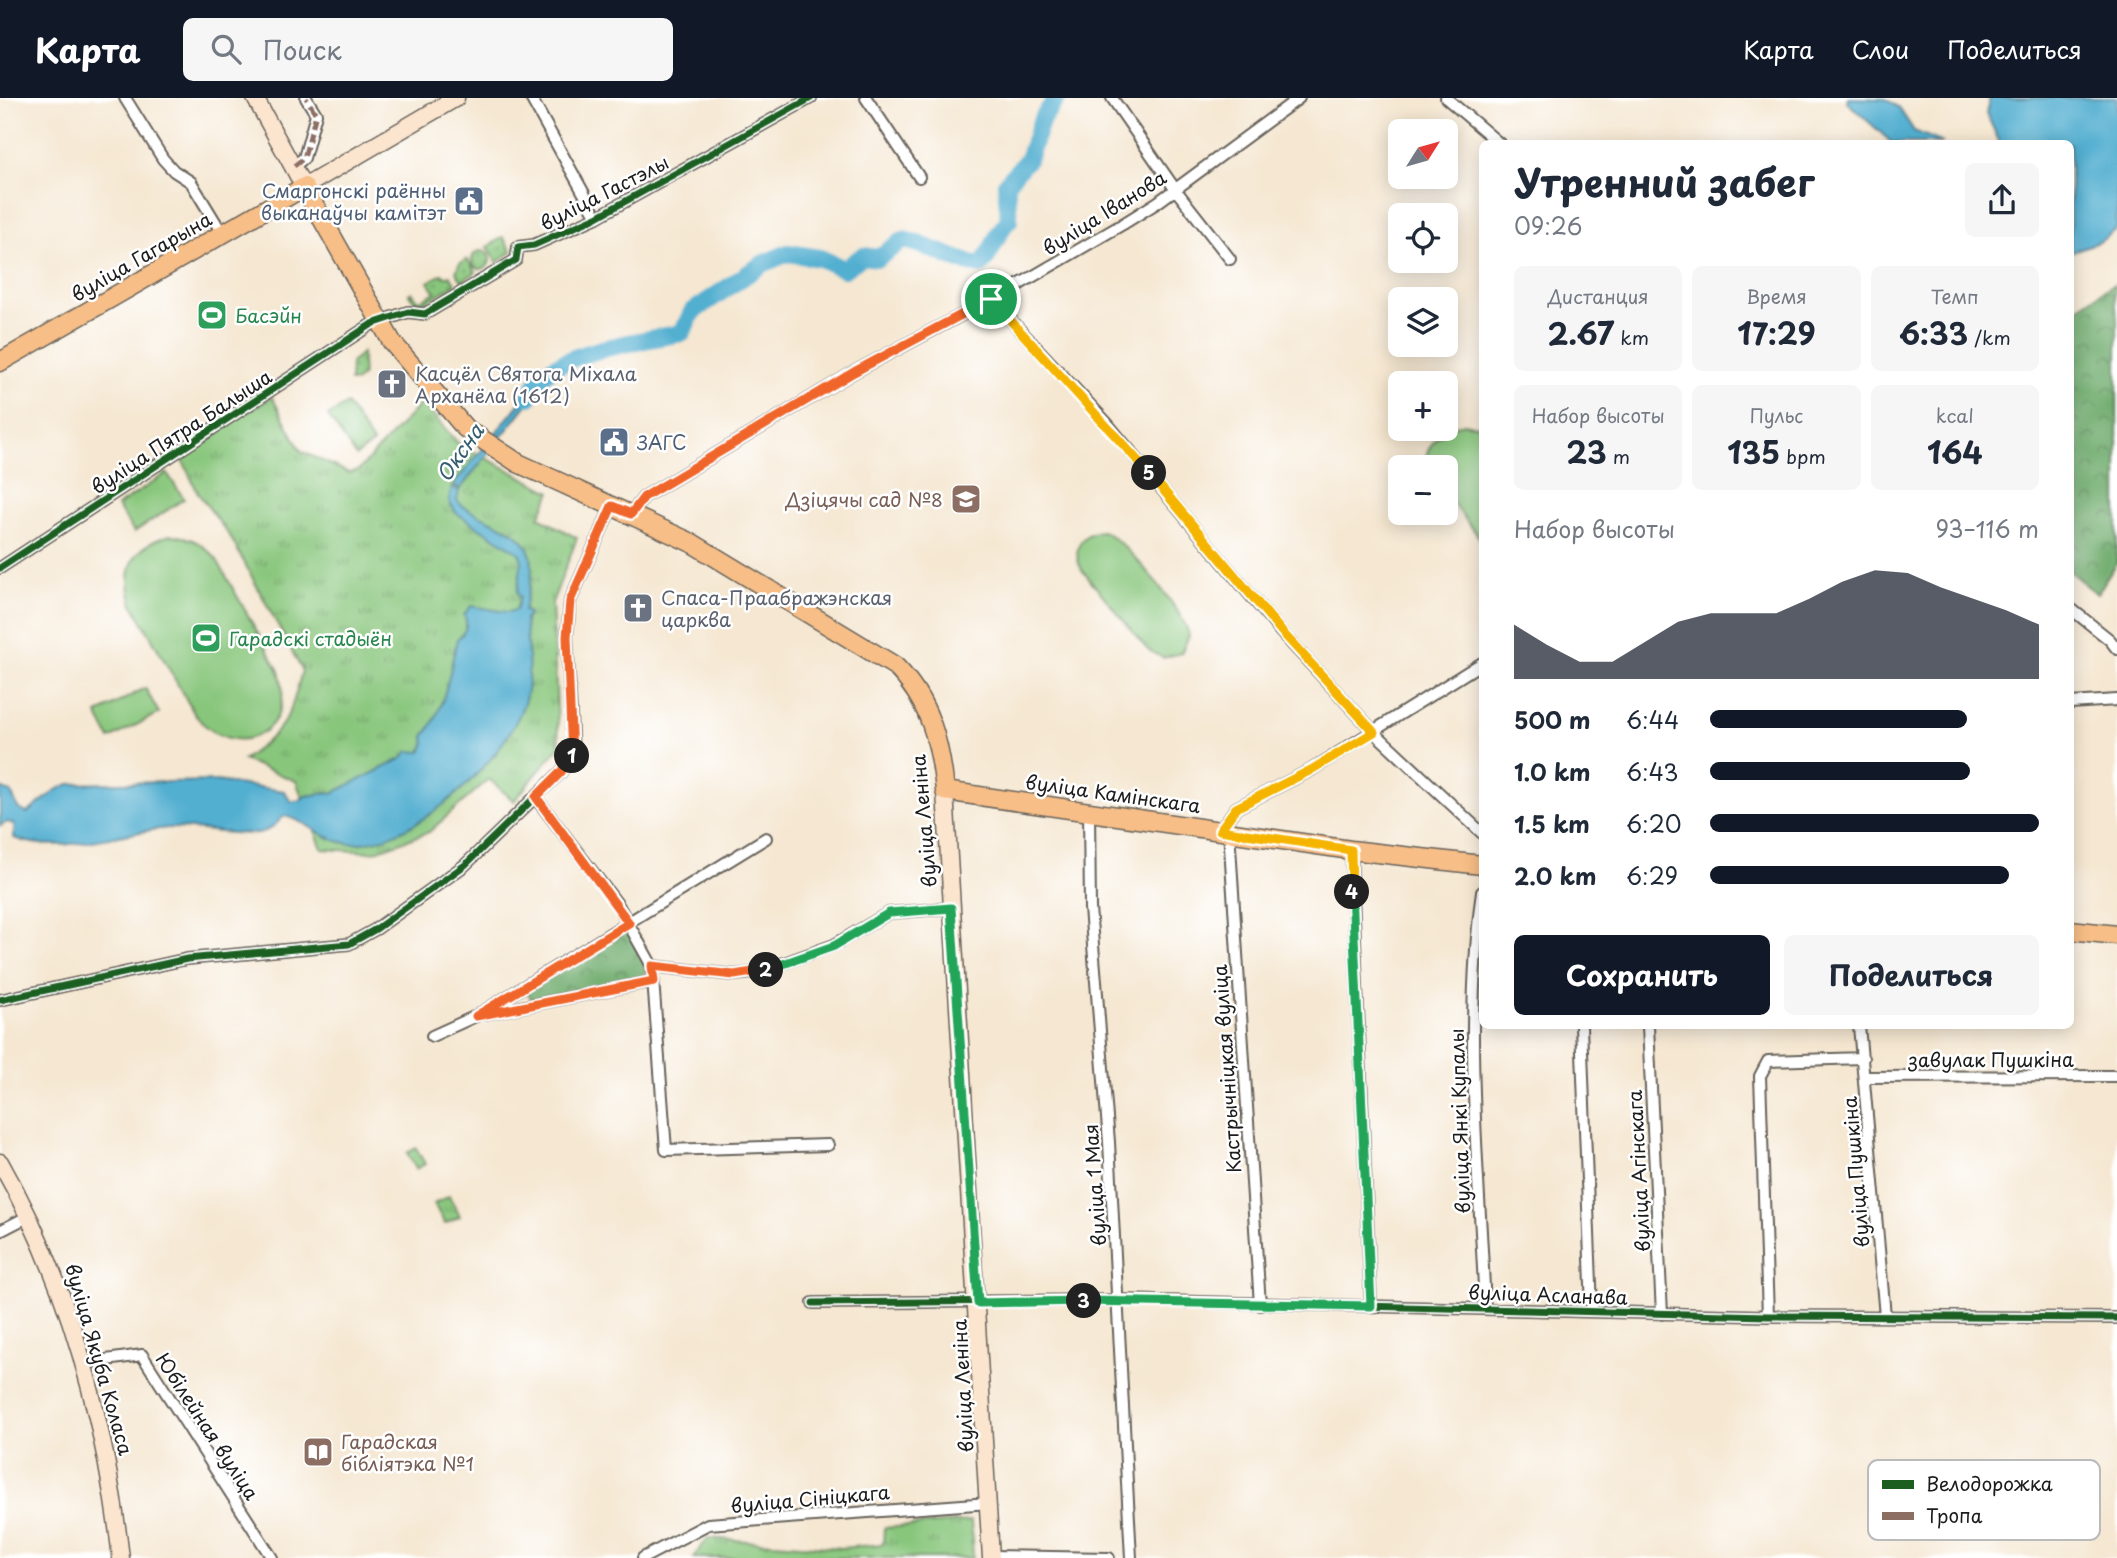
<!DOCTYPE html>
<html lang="ru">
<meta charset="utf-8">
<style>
body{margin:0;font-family:"Playpen Sans",sans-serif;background:#f6f6f7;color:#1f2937;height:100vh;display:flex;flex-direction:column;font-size:26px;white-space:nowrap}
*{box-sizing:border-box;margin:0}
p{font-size:23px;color:#747a83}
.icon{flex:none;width:38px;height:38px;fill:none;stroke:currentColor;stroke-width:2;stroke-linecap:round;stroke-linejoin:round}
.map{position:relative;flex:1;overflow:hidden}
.panel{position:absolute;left:1479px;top:42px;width:595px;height:889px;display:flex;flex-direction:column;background:#fff;border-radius:10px;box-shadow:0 4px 18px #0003}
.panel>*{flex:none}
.needle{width:46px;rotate:53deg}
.controls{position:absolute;left:1388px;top:21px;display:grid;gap:14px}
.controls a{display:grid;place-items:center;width:70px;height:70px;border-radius:10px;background:#fff;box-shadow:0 4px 18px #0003;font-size:35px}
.pin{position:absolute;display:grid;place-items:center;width:60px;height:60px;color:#fff;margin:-30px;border:4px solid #fff;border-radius:50%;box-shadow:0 2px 7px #0007}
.km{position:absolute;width:35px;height:35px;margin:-18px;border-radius:50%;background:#222;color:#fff;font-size:19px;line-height:35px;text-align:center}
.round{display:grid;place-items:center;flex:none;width:74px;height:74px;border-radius:10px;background:#f6f6f7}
.overview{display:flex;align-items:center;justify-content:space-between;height:119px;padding:0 35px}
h1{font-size:38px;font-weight:700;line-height:52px}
.stats{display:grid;grid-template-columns:repeat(3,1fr);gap:10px;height:119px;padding:7px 35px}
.stats div{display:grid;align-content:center;border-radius:10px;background:#f6f6f7;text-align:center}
.stats b{font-size:30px;font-weight:700}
.stats small{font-size:19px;font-weight:400}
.stats p{font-size:19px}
.chart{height:196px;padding:14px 35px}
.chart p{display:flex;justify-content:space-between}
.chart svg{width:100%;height:126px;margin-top:7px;fill:#111827;opacity:.7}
.button{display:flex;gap:14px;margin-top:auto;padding:14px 35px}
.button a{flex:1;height:80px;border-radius:10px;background:#111827;color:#fff;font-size:28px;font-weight:700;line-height:80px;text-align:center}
.button a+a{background:#f6f6f7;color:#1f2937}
ul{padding:0 35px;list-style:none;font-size:23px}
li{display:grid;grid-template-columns:112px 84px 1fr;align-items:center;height:52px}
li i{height:18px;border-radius:9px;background:#111827}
header{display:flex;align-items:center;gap:42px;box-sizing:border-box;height:98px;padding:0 35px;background:#111827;color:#fff}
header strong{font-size:33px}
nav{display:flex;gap:38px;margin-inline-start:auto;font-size:24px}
.search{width:490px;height:63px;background:#f6f6f7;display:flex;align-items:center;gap:18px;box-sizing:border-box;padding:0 24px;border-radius:10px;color:#747a83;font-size:26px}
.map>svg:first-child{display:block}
.grass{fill:url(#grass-dots);stroke:#52714c;stroke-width:2}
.forest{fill:url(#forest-crowns);stroke:#456444;stroke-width:2}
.park{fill:url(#park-tufts);stroke:#52714c;stroke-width:2}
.pitch{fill:#88c67c;stroke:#52714c;stroke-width:2}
.water{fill:#52afd0;stroke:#376676;stroke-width:2}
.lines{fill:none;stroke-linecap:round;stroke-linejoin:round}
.river{stroke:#52afd0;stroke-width:18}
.street-casing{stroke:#68635b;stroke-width:14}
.secondary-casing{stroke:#68635b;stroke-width:19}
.primary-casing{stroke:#68635b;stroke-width:21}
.street{stroke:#fff;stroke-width:10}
.secondary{stroke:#fce5cf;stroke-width:16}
.primary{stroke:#f7be87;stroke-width:18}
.quiet{stroke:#8d6e63;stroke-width:5;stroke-dasharray:10 5;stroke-linecap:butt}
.cycleway-casing{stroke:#fff;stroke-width:11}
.cycleway{stroke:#1b5e20;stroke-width:7}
.split-1-casing{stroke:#fff;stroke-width:14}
.split-2-casing{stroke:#fff;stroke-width:14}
.split-3-casing{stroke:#fff;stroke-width:14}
.split-4-casing{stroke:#fff;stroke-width:14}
.split-5-casing{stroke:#fff;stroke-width:14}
.split-6-casing{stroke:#fff;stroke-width:14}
.split-1{stroke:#f0652b;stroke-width:9}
.split-2{stroke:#f0652b;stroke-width:9}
.split-3{stroke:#22a559;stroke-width:9}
.split-4{stroke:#22a559;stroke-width:9}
.split-5{stroke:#f5b400;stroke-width:9}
.split-6{stroke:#f5b400;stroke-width:9}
.labels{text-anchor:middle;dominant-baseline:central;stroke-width:5;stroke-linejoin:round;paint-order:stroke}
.service-label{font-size:19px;fill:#4e5e75;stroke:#fff;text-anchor:end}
.street-label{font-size:19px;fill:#1c1c1c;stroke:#fff}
.leisure-label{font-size:19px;fill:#27864d;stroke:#fff;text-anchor:start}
.worship-label{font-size:19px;fill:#5b616d;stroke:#fff;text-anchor:start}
.education-label{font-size:19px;fill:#785e54;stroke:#fff;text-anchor:end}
.water-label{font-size:21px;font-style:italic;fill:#345e6d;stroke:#fff}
.key{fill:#fff;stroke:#bbb;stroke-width:2}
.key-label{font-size:19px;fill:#1c1c1c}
</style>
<header>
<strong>Карта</strong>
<div class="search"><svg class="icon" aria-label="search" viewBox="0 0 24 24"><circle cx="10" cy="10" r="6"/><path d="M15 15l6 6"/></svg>Поиск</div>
<nav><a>Карта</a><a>Слои</a><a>Поделиться</a></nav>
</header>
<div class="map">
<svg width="2117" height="1460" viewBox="0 0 2117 1460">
<defs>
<pattern id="grass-dots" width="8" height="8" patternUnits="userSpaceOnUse" patternTransform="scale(1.75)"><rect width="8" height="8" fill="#88c67c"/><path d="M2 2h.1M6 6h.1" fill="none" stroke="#6ea065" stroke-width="1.8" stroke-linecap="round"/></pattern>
<pattern id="forest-crowns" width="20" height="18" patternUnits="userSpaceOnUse" patternTransform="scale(1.75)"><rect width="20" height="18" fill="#6eab6c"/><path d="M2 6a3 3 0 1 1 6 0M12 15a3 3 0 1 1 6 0" fill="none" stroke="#5a8a58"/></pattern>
<pattern id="park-tufts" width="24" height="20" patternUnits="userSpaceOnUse" patternTransform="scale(1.75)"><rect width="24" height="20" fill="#88c67c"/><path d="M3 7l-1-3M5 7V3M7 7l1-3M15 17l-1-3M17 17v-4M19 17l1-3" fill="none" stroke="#6ea065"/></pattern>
</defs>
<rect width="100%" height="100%" fill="#fff"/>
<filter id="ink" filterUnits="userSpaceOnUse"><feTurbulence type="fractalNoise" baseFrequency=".0143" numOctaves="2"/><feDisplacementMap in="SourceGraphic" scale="14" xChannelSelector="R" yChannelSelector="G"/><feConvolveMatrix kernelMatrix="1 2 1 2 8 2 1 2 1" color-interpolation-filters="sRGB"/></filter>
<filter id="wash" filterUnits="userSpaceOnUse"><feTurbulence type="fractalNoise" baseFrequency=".00686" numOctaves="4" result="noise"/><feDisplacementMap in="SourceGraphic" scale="28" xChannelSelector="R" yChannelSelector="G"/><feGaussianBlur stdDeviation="1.57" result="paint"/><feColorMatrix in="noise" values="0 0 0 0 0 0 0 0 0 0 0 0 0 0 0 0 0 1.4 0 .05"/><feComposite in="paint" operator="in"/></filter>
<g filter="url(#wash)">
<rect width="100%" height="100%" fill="#f5e7d1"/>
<path class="grass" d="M503,139L512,154L497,164L487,149Z
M472 162a9 9 0 1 1 18 0a9 9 0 1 1-18 0Z
M467,161L476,174L462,183L456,174L459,166Z
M442,176L445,179L450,177L456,186L422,206L414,203L409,196L412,194L417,201L422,202L435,194L428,184Z
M362,255L363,277L355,284H350L351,265Z"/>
<path class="forest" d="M2114,186L2117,221V465L2097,496L2070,474V215Z
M627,832L644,863L646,878L532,902L526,892Z"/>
<path class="park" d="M272,299L301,353L349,375L359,372L426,300L422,305L459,346L551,394L539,419L577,440L552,505L559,649L514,703L489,681L429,734L373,754L322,751L296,683L243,662C285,631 290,622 302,572L231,440L198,395L179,355Z
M416,1050L425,1066L416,1071L407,1055Z
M449,1098L460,1118L445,1126L434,1106Z
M971,1423L973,1460H693L708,1440L841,1450L883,1446L884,1430Z"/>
<path class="pitch" d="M347,306L373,345L356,358L328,318Z
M1463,325L1479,328L1482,333V443L1446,396V369L1423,367C1430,342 1439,334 1463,325Z
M167,375L184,401L134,434L117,408Z
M1102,433C1123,439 1187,517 1189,538L1181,555L1163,560L1147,551L1082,472C1071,452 1080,435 1102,433Z
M170,437C192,439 203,445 217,462L279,573C298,634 235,667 195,617L133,507C122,470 133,448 170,437Z
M145,590L159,615L110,641L97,616Z"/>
<path class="water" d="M1848,0L1886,1L1899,10L1914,33L1943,45H1892L1847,4Z
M1990,0H2117V130L2101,143L2070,154V46L2000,45L1986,15Z
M541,279L540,290L460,391L454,386Z
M452,388L459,393L457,402L461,407C487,426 534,429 532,471C532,486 526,499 524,513L529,515L525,522C527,547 532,578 525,602C508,661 411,752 347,745C322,742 307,722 284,718C276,726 269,734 257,735C228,738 199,729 170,730C120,733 64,759 14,740V726L7,724L0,728V690L11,694L18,710L27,715L56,692L69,686L217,683L284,693L291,703H299L305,698L335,694L403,660L408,653L421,654L425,645L424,638C445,613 450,572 457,541C465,535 469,526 464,517L471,508L507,514L516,512L520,499L517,495L522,462L519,455L456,415L449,403Z"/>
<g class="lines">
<path class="river" d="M529,299C534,293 537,282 543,277C574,251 643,243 682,235L692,214L762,166L788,155L820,160L844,171L863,158L878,160L903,142C930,147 954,164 981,167C994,154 995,135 1009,122L1006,85L1028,61L1042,21L1057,0"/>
</g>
</g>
<g filter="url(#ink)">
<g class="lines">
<g class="street-casing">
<path id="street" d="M125,0L163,61L174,73L191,84L222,135
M531,0L597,119
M866,0L919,79
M1112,0L1175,91L1230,161
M1446,0L1500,46
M294,68L304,60L316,16L306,0
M991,201L1106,324L1281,534L1374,634L1482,735
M631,416L644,399L854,274L1020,186L1123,126L1158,104L1299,0
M0,470L372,226L408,214L425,216L516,162L518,149L534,147L597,119L811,0
M2070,510L2110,542L2117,551
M2070,605L2117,602
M536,700L618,807L652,868L666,1052L828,1047
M1089,713L1090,810L1109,1044L1131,1460
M1220,732L1236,710L1311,672L1482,565
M1229,733L1260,1207
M1351,752L1371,1208
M1482,794C1463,931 1479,1072 1485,1210
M652,868L734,877L759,874L834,847L889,815L951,810
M0,902L187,861L349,846L376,831L465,767L561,674L573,657L567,539L570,503L612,408
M485,916L654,883
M1581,928L1592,1212
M1648,928L1662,1216
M1859,928L1885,1218
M432,938L476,918L766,740
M1865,979L2117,978
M0,1133L29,1118
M813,1205L1119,1202L1768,1218L2117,1220
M1768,1218L1760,978L1768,963L1863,960
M92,1264L142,1257L272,1460
M991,1458L1109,1460
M643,1460L708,1426L989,1405"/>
</g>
<g class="secondary-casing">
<path id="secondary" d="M255,0L304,89L456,0
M945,693L991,1460
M0,1064C69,1185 105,1322 121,1460"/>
</g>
<g class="primary-casing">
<path id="primary" d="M0,264L304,89L392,244L465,330L518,365L692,445L895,568C930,603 940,645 945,693L1351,752L1482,767
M2070,832L2117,837"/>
</g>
<use href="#street" class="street"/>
<use href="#secondary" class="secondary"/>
<use href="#primary" class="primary"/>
<path class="quiet" d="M294,68L304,60L316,16L306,0"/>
<g class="cycleway-casing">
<path id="cycleway" d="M0,470L372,226L408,214L425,216L516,162L518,149L534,147L597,119L811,0
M0,902L187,861L349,846L376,831L465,767L561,674L573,657L567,539L570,503L612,408
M813,1205L1119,1202L1768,1218L2117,1220"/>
</g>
<use href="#cycleway" class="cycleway"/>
</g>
</g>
<g class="lines" filter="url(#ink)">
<g class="split-1-casing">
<path id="split-1" d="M572,658L567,539L570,503L612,408L631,416L644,399L854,274L991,201"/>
</g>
<g class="split-2-casing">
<path id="split-2" d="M572,658L561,674L536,699L629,825L476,918L654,883L652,868L734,877L766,872"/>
</g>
<g class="split-3-casing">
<path id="split-3" d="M766,872L834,848L889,815L951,810L978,1205L1084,1203"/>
</g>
<g class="split-4-casing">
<path id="split-4" d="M1084,1203L1371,1208L1352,794"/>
</g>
<g class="split-5-casing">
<path id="split-5" d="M1149,375L1282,534L1374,634L1311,672L1236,710L1220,732L1351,752L1352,794"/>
</g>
<g class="split-6-casing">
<path id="split-6" d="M991,201L1149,375"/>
</g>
<use href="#split-1" class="split-1"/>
<use href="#split-2" class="split-2"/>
<use href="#split-3" class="split-3"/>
<use href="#split-4" class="split-4"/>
<use href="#split-5" class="split-5"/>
<use href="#split-6" class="split-6"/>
</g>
<defs>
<g id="civic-square" transform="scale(1.575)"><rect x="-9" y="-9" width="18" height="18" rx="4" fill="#5c6f8a" stroke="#fff"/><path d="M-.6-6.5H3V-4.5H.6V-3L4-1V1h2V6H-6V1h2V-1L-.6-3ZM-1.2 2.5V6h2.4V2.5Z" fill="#fff"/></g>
<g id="stadium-square" transform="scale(1.575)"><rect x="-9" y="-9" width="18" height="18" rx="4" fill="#2e9e5b" stroke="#fff"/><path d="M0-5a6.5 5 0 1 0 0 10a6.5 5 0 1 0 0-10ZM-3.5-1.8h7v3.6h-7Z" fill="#fff"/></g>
<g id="church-square" transform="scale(1.575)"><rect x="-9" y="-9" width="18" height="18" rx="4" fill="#6b7280" stroke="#fff"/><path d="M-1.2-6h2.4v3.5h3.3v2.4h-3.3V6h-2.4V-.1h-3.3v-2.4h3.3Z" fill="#fff"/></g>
<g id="school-square" transform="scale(1.575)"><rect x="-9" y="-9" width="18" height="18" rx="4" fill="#8d6e63" stroke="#fff"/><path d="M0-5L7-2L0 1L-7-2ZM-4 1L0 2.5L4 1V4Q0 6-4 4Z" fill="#fff"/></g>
<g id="library-square" transform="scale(1.575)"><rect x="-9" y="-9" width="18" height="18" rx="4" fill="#8d6e63" stroke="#fff"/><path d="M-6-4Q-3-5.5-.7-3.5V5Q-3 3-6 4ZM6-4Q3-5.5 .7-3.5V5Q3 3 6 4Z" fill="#fff"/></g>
</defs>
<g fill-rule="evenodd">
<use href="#civic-square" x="469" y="103"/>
<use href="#stadium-square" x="212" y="217"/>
<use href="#church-square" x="392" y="286"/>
<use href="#civic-square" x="614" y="344"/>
<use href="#school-square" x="966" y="401"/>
<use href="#church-square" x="638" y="510"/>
<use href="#stadium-square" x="206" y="540"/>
<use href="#library-square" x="318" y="1354"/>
</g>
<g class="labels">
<g class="service-label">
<text x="446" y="92">Смаргонскі раённы<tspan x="446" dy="22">выканаўчы камітэт</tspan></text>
<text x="637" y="344" text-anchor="start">ЗАГС</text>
</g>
<g class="street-label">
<text transform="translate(604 94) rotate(-27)">вуліца Гастэлы</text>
<text transform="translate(1104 114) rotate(-32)">вуліца Іванова</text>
<text transform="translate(141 158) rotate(-30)">вуліца Гагарына</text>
<text transform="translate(181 333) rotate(-33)">вуліца Пятра Балыша</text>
<text transform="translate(1113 695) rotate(8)">вуліца Камінскага</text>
<text transform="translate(923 723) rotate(-95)">вуліца Леніна</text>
<text x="1991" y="961">завулак Пушкіна</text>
<text transform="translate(1226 971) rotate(-94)">Кастрычніцкая вуліца</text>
<text transform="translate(1459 1023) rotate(-92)">вуліца Янкі Купалы</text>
<text transform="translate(1638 1073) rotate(-93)">вуліца Агінскага</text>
<text transform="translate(1855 1074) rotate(-95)">вуліца Пушкіна</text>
<text transform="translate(1094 1087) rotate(-94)">вуліца 1 Мая</text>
<text transform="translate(1548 1196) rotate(2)">вуліца Асланава</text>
<text transform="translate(100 1261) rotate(74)">вуліца Якуба Коласа</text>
<text transform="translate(962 1288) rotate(-93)">вуліца Леніна</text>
<text transform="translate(208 1328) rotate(57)">Юбілейная вуліца</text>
<text transform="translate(810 1400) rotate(-5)">вуліца Сініцкага</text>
</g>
<g class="leisure-label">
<text x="235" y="217">Басэйн</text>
<text x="229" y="540">Гарадскі стадыён</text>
</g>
<g class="worship-label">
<text x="415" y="275">Касцёл Святога Міхала<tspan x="415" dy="22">Арханёла (1612)</tspan></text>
<text x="661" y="499">Спаса-Праабражэнская<tspan x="661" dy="22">царква</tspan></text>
</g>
<g class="education-label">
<text x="943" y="401">Дзіцячы сад №8</text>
<text x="341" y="1343" text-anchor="start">Гарадская<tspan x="341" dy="22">бібліятэка №1</tspan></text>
</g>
<g class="water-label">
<text transform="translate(459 354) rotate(-55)">Оксна</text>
</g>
</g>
<rect x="1868" y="1362" width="232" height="80" rx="10" class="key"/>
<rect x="1882" y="1382" width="32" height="9" fill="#1b5e20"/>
<rect x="1882" y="1414" width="32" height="8" fill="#8d6e63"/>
<g class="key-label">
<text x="1926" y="1393">Велодорожка</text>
<text x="1926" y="1425">Тропа</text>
</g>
</svg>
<div class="controls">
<a><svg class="needle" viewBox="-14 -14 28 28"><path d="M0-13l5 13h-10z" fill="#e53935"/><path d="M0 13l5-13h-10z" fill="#747a83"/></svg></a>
<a><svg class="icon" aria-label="locate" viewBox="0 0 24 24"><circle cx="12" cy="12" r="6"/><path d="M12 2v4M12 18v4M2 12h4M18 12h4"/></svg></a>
<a><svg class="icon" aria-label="layers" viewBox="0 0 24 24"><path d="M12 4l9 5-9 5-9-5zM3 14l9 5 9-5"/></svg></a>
<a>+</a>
<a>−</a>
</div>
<div class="pin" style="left:991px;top:201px;background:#1e9e55"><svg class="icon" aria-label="arrive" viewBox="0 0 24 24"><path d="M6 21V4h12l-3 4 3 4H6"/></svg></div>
<b class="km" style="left:572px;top:658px">1</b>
<b class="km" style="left:766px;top:872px">2</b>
<b class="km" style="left:1084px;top:1203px">3</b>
<b class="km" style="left:1352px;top:794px">4</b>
<b class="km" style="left:1149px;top:375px">5</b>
<section class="panel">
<div class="overview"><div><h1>Утренний забег</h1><p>09:26</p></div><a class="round"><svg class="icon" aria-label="share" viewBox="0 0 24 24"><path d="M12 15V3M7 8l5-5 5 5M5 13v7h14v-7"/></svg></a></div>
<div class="stats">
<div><p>Дистанция</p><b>2.67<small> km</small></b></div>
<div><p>Время</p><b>17:29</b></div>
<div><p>Темп</p><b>6:33<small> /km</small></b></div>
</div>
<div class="stats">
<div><p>Набор высоты</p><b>23<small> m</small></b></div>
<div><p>Пульс</p><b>135<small> bpm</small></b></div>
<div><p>kcal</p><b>164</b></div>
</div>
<div class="chart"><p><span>Набор высоты</span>93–116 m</p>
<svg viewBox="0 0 160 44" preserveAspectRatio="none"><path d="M0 44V25L10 32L20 38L30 38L40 31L50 24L60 21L70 21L80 21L90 16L100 10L110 6L120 7L130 12L140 16L150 20L160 25V44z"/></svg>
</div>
<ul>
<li><b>500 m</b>6:44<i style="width:78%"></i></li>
<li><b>1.0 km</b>6:43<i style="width:79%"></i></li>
<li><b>1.5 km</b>6:20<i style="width:100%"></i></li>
<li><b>2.0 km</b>6:29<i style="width:91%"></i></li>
</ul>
<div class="button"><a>Сохранить</a><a>Поделиться</a></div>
</section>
</div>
